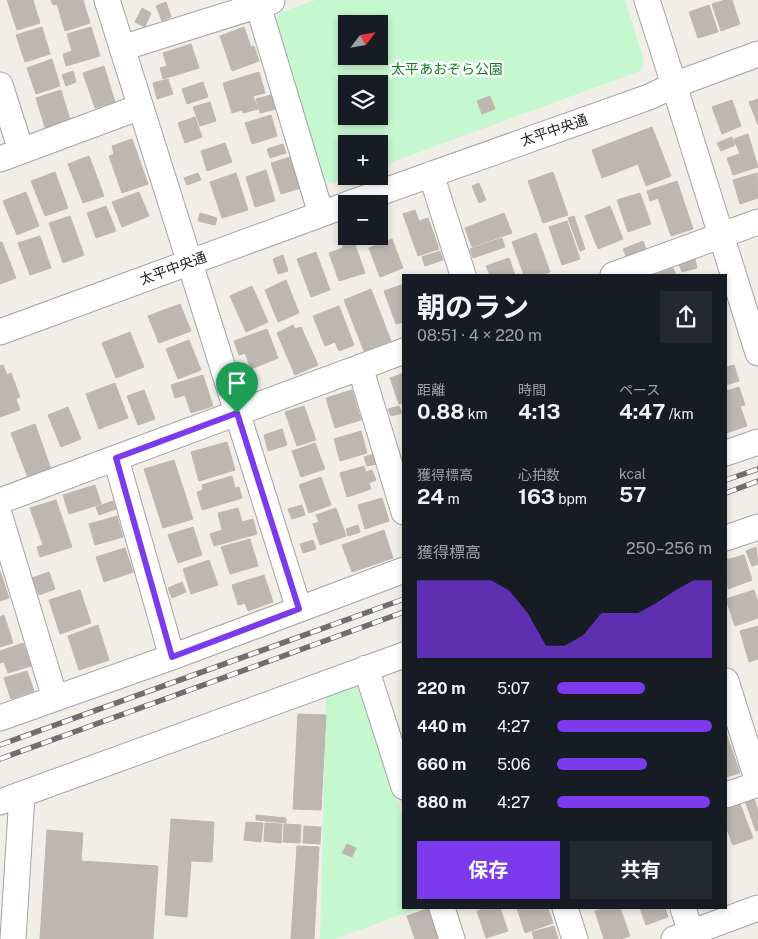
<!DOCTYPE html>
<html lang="ja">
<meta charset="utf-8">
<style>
body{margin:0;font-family:"Public Sans","Noto Sans JP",sans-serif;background:#242831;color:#f1f3f6;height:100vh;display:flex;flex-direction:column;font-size:19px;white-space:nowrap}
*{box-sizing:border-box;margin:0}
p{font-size:16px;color:#9ea1a6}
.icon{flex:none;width:28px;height:28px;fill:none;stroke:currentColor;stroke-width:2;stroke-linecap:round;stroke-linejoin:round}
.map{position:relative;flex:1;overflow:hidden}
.details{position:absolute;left:402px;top:274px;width:325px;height:635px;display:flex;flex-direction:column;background:#171b24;border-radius:0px;box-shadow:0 2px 8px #0003}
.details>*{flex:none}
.needle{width:32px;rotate:59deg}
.controls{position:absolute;left:338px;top:15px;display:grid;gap:10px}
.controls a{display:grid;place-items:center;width:50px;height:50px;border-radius:0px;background:#171b24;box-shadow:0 2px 8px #0003;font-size:25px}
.pin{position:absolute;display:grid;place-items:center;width:42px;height:42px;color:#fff;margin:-51px -21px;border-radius:50% 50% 50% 0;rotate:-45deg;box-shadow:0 0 5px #0007}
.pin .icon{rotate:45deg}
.round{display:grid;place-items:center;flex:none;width:52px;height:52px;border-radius:0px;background:#242831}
.summary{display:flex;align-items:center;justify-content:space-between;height:85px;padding:0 15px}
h1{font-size:28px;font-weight:700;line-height:38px}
.stats{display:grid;grid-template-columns:repeat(3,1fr);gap:8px;height:85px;padding:5px 15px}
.stats div{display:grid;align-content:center}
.stats b{font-size:21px;font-weight:700}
.stats small{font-size:14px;font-weight:400}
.stats p{font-size:14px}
.chart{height:140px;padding:10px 15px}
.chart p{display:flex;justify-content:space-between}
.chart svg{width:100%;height:90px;margin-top:5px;fill:#7c3aed;opacity:.7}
.cta{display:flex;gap:10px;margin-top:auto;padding:10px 15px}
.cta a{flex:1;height:58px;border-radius:0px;background:#7c3aed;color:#fff;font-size:20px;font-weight:700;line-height:58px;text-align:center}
.cta a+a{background:#242831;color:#f1f3f6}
ul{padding:0 15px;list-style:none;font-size:16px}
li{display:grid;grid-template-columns:80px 60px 1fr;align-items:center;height:38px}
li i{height:12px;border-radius:6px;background:#7c3aed}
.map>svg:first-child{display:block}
.park{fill:#c6f8d0;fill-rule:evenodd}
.building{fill:#bdb7b0;stroke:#c1b7a9}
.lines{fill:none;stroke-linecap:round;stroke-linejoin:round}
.minor-casing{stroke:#a4a4a4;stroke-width:27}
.minor{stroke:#fff;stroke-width:25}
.rail-casing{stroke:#6e6e6e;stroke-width:5.5}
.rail{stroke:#fff;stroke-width:4;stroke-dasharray:11;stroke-linecap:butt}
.route-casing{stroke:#fff;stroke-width:10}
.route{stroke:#7c3aed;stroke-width:6}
.labels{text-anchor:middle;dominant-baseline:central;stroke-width:5;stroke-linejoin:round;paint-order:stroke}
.park-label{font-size:14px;fill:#107b26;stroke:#fff}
.street-label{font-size:14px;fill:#202020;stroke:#fff}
</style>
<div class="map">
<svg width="758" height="939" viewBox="0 0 758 939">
<rect width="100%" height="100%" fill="#f0eee7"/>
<path class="park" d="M316,0H625L644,61L640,71L379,167V144H346V176H353L333,183L323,179L274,23L281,12ZM346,24H379V56H346ZM346,84H379V116H346Z
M359,683L404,823V908H419L335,939H320L326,696Z"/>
<path class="building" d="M7,0H33L40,23L17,30Z
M51,0H83L90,23L65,31L57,4L53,5Z
M725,0H732L740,24L721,31L712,4Z
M166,2L171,17L162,21L156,6Z
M709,5L718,32L698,38L689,12Z
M142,8L151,13L145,27L135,22Z
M42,27L50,54L25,62L16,35Z
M91,27L100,56L66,66L63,54L72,51L67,34Z
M244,27L251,47L254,46L259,61L232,71L220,36Z
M191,44L199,68L163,79L160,68L167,66L163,53Z
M52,59L60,86L36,94L27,68Z
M104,66L115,102L95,108L83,73Z
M73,71L76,82L66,86L62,75Z
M259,72L265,93L253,96L258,109L243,113L242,110L232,113L223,83Z
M168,79L173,94L157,99L153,83Z
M203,82L208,97L187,104L182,89Z
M61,90L71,123L46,131L36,98Z
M271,95L276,109L260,113L256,99Z
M490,96L495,109L482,114L477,101Z
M758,99V125L749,102Z
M732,100L741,126L722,134L712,107Z
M210,102L216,121L200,126L193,107Z
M271,115L277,136L252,144L245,123Z
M195,117L202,137L185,143L178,123Z
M652,127L671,176L646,186L638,164L602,178L592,150Z
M748,134L758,167L733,175L727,158L740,154L734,139Z
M732,137L735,145L721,151L717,143Z
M132,139L148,184L122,193L109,156L114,154L112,146Z
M225,143L232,162L207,171L201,151Z
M283,144L286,153L270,158L267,149Z
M89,156L104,196L83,203L68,164Z
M290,157L301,188L281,194L271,163Z
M266,170L275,201L255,207L246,177Z
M55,172L68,208L45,216L31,181Z
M553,172L568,215L543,223L528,181Z
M198,173L201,180L187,185L184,178Z
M236,173L248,210L222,218L210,182Z
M757,173L758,198L740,204L733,180Z
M677,181L693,229L671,236L658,198L650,201L647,191Z
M479,183L486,200L479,203L472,186Z
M26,192L39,226L17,235L3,201Z
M139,192L149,216L122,227L112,202Z
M640,193L651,224L628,232L617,200Z
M106,206L116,231L96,238L87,213Z
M610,206L623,239L598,249L585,216Z
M415,210L419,221L428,218L439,249L418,256L403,214Z
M200,213L217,218L215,225L198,221Z
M504,213L512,233L472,247L465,228Z
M70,216L84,255L63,263L49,223Z
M574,216L585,249L580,251L568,218Z
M567,221L580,259L562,265L549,227Z
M536,233L550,272L541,275H524L512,242Z
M40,236L51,268L30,275L18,243Z
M346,236H352L365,273L339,281L329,253L343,248L340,238Z
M502,238L505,247L473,258L470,249Z
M392,239L403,268L380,277L369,248Z
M643,241L646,249L626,256L623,249Z
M0,242H2L16,278L0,284Z
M440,251L443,260L425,266L422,257Z
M316,252L330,290L311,297L297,259Z
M283,255L288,271L278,274L273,259Z
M509,258L515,275H490L486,266Z
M695,259L697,268L682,272L679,264Z
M673,268L676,275H657V274Z
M286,280L299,313L278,322L265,290Z
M404,284V322L396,324L384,291Z
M252,286L268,322L246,332L230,296Z
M371,289L391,341L364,351L344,300Z
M180,304L191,331L159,343L148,316Z
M339,306L354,345L339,351L335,342L325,346L313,316Z
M293,325L295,329L301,327L318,365L295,375L277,333Z
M267,329L278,358L251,369L245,353L239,355L234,341Z
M130,332L144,367L116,378L102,343Z
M189,340L201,370L178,379L166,349Z
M3,365L7,375L11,373L20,397L16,399L20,410L0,417V366Z
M734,365L739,381L726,385V367Z
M404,373V403L399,404L390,378Z
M203,375L213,406L191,413L185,395L175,398L171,385Z
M115,383L128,418L99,429L86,394Z
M739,387L745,405L740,406L747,426L726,433V391Z
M144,390L155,419L138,425L127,396Z
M352,390L361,420L335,428L326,398Z
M304,406L316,440L297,446L285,412Z
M399,406L402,413L391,416L388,409Z
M68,407L81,439L61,447L48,415Z
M35,424L51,469L28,478L11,433Z
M282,429L287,445L268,451L264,435Z
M361,431L367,453L340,461L334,439Z
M227,442L235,470L199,481L191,452Z
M315,443L325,469L301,477L292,451Z
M374,454L377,464L367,466L364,457Z
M174,460L193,519L163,528L144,469Z
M364,466L366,472L372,470L376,480L369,483L371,489L347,497L340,473Z
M232,476L235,488L239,487L242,498L202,510L197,492L203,490L202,485Z
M321,477L331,505L309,513L299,485Z
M95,485L101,504L69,514L63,495Z
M382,498L389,521L365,529L358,505Z
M56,500L72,547L40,557L37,547L43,545L30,508Z
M113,501L116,509L99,515L96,507Z
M302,505L305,515L292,519L288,509Z
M238,508L242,522L253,519L257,534L214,546L210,534L222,530L218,513Z
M336,508L346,536L320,545L313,524L319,522L316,515Z
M117,516L123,537L95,545L89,524Z
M358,525L360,532L348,536L346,529Z
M193,527L202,555L178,563L168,535Z
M384,530L393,558L352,572L342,545Z
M250,539L258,566L230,574L221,547Z
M313,540L316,549L303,553L300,544Z
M756,547L758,564L752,566L746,551Z
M125,548L133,572L104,582L96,557Z
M744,555L752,580L728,589L726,560Z
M209,560L218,585L191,594L183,569Z
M0,571L9,598L0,601Z
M49,572L55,589L39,595L32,578Z
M264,575L273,602L248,611L245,603L238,605L232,585Z
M182,582L186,592L172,598L168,588Z
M80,590L91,623L60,634L49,600Z
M754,590L758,602V618L735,626L726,599Z
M4,615L13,643L0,647V617Z
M98,625L109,660L79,670L68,636Z
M758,626V659L749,662L740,631Z
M23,643L31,666L8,673L4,662L0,663V651Z
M27,671L34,691L11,699L4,678Z
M298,714L326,715L321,810L293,809Z
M727,736L740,773L726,777V737Z
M754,798L758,811V830L756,831L745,801Z
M740,804L753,838L733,845L726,827V809Z
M256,815L286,818V823L256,820Z
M171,819L214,822L212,862L191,861L187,917L165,915Z
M246,822L263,823L261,842L244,840Z
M265,823L282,824L281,843L264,841Z
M284,824L301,825L300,843L283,842Z
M304,826L321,827L320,844L303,843Z
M47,830L83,833L81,861L158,866L153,939H40Z
M347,844L356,848L352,857L342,853Z
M297,846L319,847L314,939H291Z
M430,908L441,939H415L407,916Z
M487,908H500L508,931L486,938L477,911Z
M517,908H548L553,923L525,933Z
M607,908H620L630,936L620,939H604L595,911Z
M640,908H665L668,917L646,925Z
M554,926L558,939H534L532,932Z"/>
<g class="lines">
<g class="minor-casing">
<path id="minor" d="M107,0L299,609
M258,5L321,214
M122,48L272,1
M758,54L674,85L758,353
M0,85L21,150
M0,159L140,107
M431,174L463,275
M348,204L649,97L674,85L647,0
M613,275L758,222
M0,332L346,205
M360,367L404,512
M726,453L758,442
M116,459L172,657
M0,501L404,351
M0,517L55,698
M726,538L758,527
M366,668L404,787
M726,681L758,782
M0,718L172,657L404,570
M726,795L758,784
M0,802L404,655
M442,908L452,939
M565,908L575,939
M683,908L691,933
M13,939L22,795
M674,939L758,908"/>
</g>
<use href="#minor" class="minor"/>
<g class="rail-casing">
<path id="rail" d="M726,480L758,469
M726,493L758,481
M0,745L404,599
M0,759L404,612"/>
</g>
<use href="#rail" class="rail"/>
</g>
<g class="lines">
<g class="route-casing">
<path id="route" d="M237,413L299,609L172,657L116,458Z"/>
</g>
<use href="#route" class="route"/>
</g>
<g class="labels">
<g class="park-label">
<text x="447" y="69">太平あおぞら公園</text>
</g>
<g class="street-label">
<text transform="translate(554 130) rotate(-19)">太平中央通</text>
<text transform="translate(173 268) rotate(-20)">太平中央通</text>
</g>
</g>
</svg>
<div class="controls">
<a><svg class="needle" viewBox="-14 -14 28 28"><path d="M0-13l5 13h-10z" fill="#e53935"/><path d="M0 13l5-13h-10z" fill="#9ea1a6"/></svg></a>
<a><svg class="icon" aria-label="layers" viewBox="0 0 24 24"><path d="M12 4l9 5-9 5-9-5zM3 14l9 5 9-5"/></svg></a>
<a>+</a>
<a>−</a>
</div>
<div class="pin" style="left:237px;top:413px;background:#1e9e55"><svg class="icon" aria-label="arrive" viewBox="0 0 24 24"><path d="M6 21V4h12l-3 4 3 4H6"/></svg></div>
<section class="details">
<div class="summary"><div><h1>朝のラン</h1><p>08:51 · 4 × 220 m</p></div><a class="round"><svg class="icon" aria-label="share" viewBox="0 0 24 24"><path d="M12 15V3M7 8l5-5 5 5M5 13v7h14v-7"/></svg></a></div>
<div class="stats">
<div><p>距離</p><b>0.88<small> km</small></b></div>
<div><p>時間</p><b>4:13</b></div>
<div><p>ペース</p><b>4:47<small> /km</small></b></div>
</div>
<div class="stats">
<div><p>獲得標高</p><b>24<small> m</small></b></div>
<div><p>心拍数</p><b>163<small> bpm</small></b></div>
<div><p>kcal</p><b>57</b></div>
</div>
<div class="chart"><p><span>獲得標高</span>250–256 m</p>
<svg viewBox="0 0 160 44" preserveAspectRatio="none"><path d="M0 44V6L10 6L20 6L30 6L40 6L50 11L60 22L70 38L80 38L90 33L100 22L110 22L120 22L130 17L140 11L150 6L160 6V44z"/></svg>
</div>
<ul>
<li><b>220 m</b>5:07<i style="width:57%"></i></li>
<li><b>440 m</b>4:27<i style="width:100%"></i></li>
<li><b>660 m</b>5:06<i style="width:58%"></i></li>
<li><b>880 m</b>4:27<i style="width:99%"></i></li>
</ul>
<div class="cta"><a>保存</a><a>共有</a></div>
</section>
</div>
